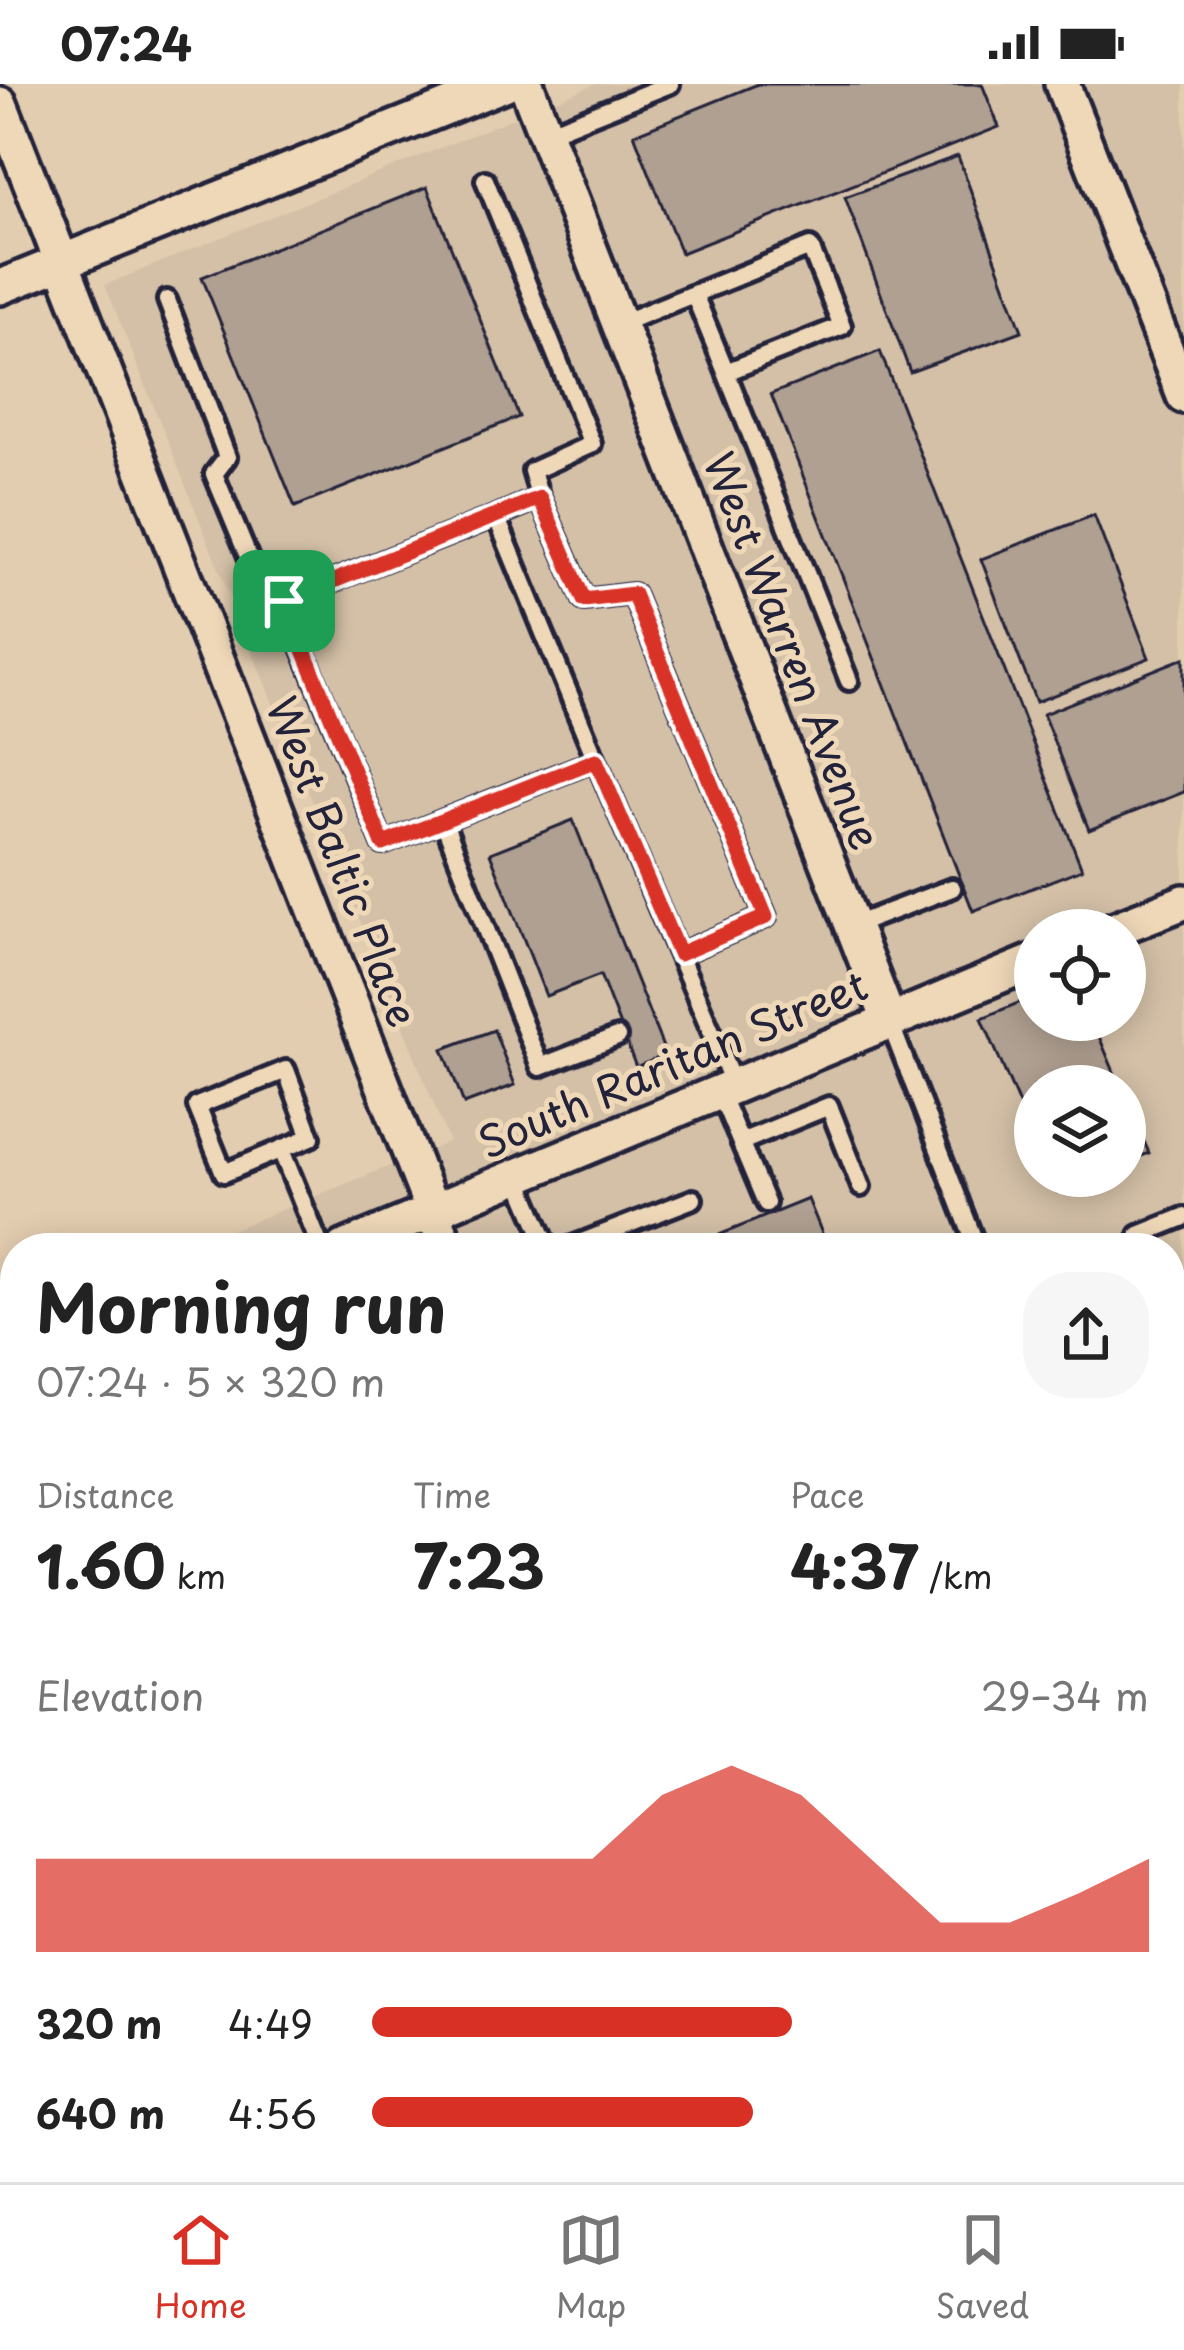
<!DOCTYPE html>
<meta charset="utf-8">
<style>
body{margin:0;font-family:"Playpen Sans",sans-serif;background:#f6f6f6;color:#222;height:100vh;display:flex;flex-direction:column;font-size:45px;white-space:nowrap}
*{box-sizing:border-box;margin:0}
p{font-size:39px;color:#767676}
.icon{flex:none;width:66px;height:66px;fill:none;stroke:currentColor;stroke-width:2;stroke-linecap:round;stroke-linejoin:round}
.map{position:relative;flex:1;overflow:hidden}
.side{position:absolute;left:0px;top:1149px;width:1185px;height:951px;display:flex;flex-direction:column;background:#fff;border-radius:48px 48px 0 0;box-shadow:0 6px 30px #0003}
.side>*{flex:none}
.tools{position:absolute;left:1014px;top:825px;display:grid;gap:24px}
.tools a{display:grid;place-items:center;width:132px;height:132px;border-radius:50%;background:#fff;box-shadow:0 6px 30px #0003;font-size:60px}
.pin{position:absolute;display:grid;place-items:center;width:102px;height:102px;color:#fff;margin:-51px;border-radius:24px;box-shadow:0 6px 18px #0006}
.round{display:grid;place-items:center;flex:none;width:126px;height:126px;border-radius:48px;background:#f6f6f6}
.head{display:flex;align-items:center;justify-content:space-between;height:204px;padding:0 36px}
h1{font-size:66px;font-weight:700;line-height:90px}
.metrics{display:grid;grid-template-columns:repeat(3,1fr);gap:18px;height:204px;padding:12px 36px}
.metrics div{display:grid;align-content:center}
.metrics b{font-size:60px;font-weight:700}
.metrics small{font-size:33px;font-weight:400}
.metrics p{font-size:33px}
.chart{height:336px;padding:24px 36px}
.chart p{display:flex;justify-content:space-between}
.chart svg{width:100%;height:216px;margin-top:12px;fill:#d93025;opacity:.7}
ul{padding:0 36px;list-style:none;font-size:39px}
li{display:grid;grid-template-columns:192px 144px 1fr;align-items:center;height:90px}
li i{height:30px;border-radius:15px;background:#d93025}
.status{display:flex;justify-content:space-between;align-items:center;height:84px;padding:0 60px;background:#fff;direction:ltr}
.status svg{height:33px;fill:currentColor}
.menu{display:flex;justify-content:space-around;align-items:center;height:168px;border-top:3px solid #e0e0e0;background:#fff;font-size:33px;color:#767676}
.menu a{display:grid;justify-items:center;gap:6px}
.menu .current{color:#d93025}
.map>svg:first-child{display:block}
.built{fill:#d4c0a7;fill-rule:evenodd}
.building{fill:#b0a091;stroke:#22223b;stroke-width:3}
.lines{fill:none;stroke-linecap:round;stroke-linejoin:round}
.service-casing{stroke:#22223b;stroke-width:26}
.minor-casing{stroke:#22223b;stroke-width:42}
.service{stroke:#efd8b8;stroke-width:16}
.minor{stroke:#efd8b8;stroke-width:33}
.route-casing{stroke:#fff;stroke-width:24}
.route{stroke:#d93025;stroke-width:15}
.labels{text-anchor:middle;dominant-baseline:central;stroke-width:10;stroke-linejoin:round;paint-order:stroke}
.street-label{font-size:42px;fill:#22223b;stroke:#efd8b8}
</style>
<div class="status"><b>07:24</b><svg viewBox="0 0 49 12"><path d="M0 12V9h3v3zM5 12V6h3v6zM10 12V3h3v9zM15 12V0h3v12zM26 1h20v11H26zM47 4h2v5h-2z"/></svg></div>
<div class="map">
<svg width="1184" height="2098" viewBox="0 0 1184 2098">
<rect width="100%" height="100%" fill="#e3cdb0"/>
<filter id="ink" filterUnits="userSpaceOnUse"><feTurbulence type="fractalNoise" baseFrequency=".00833" numOctaves="2"/><feDisplacementMap in="SourceGraphic" scale="24" xChannelSelector="R" yChannelSelector="G"/><feConvolveMatrix kernelMatrix="1 2 1 2 8 2 1 2 1" color-interpolation-filters="sRGB"/></filter>
<g filter="url(#ink)">
<path class="built" d="M596,0H1184V2098H0V1240L15,1234V2085H1170V1164H187L449,1058L105,201ZM1035,846H1125V936H1035ZM1035,1002H1125V1092H1035Z"/>
<path class="building" d="M758,0H982L999,43L681,169L634,50Z
M958,72L1022,247L910,288L845,113Z
M427,103L519,333L295,423L202,193Z
M880,267L1082,785L973,827L771,310Z
M1094,431L1149,574L1036,618L981,475Z
M1184,574V708L1089,746L1043,630Z
M573,736L666,971L636,983L600,891L546,912L490,769Z
M1035,912V936H1092L1120,1002H1035V1058L982,934Z
M494,946L515,1001L464,1020L443,965Z
M1125,1014L1149,1069L1125,1079Z
M1050,1092H1095L1057,1108Z
M808,1115L828,1164H687Z
M1184,1204V1329L1170,1295V1210Z
M1184,1971V2098H1074L1072,2093L1060,2098H987L981,2085H1170V1977Z"/>
<g class="lines">
<g class="service-casing">
<path id="service" d="M545,50L670,0
M485,96L592,360L532,387L540,414L496,432
M694,210L726,288
M167,216L227,373L214,390L262,506L283,517L383,760L596,676L734,1001
M619,240L810,163L842,242L726,288L849,597
M540,414L584,516L633,510L766,833L679,870
M283,517L496,432L596,676
M443,736L540,983L617,953
M852,842L952,804
M889,936L977,1164
M286,986L311,1053L224,1089L197,1022Z
M719,1007L766,1119
M741,1058L829,1022L861,1103
M281,1066L321,1164
M517,1091L548,1164
M1139,1151L1184,1133
M567,1164L693,1115
M0,1318L15,1356
M1170,1605L1184,1640
M1170,1657L1184,1652
M301,2085L306,2098
M581,2098L613,2085"/>
</g>
<g class="minor-casing">
<path id="minor" d="M526,0L889,936
M1062,0L1184,312
M0,20L447,1164
M0,203L504,0
M1113,846L1184,818
M344,1164L1035,877
M0,1300L15,1296"/>
</g>
<use href="#service" class="service"/>
<use href="#minor" class="minor"/>
</g>
</g>
<g class="lines" filter="url(#ink)">
<g class="route-casing">
<path id="route" d="M540,414L584,516L633,510L766,833L679,870L596,676L383,760L284,517Z"/>
</g>
<use href="#route" class="route"/>
</g>
<g class="labels">
<g class="street-label">
<text transform="translate(794 566) rotate(69)">West Warren Avenue</text>
<text transform="translate(344 777) rotate(69)">West Baltic Place</text>
<text transform="translate(672 978) rotate(-23)">South Raritan Street</text>
</g>
</g>
</svg>
<div class="tools">
<a><svg class="icon" aria-label="locate" viewBox="0 0 24 24"><circle cx="12" cy="12" r="6"/><path d="M12 2v4M12 18v4M2 12h4M18 12h4"/></svg></a>
<a><svg class="icon" aria-label="layers" viewBox="0 0 24 24"><path d="M12 4l9 5-9 5-9-5zM3 14l9 5 9-5"/></svg></a>
</div>
<div class="pin" style="left:284px;top:517px;background:#1e9e55"><svg class="icon" aria-label="arrive" viewBox="0 0 24 24"><path d="M6 21V4h12l-3 4 3 4H6"/></svg></div>
<section class="side">
<div class="head"><div><h1>Morning run</h1><p>07:24 · 5 × 320 m</p></div><a class="round"><svg class="icon" aria-label="share" viewBox="0 0 24 24"><path d="M12 15V3M7 8l5-5 5 5M5 13v7h14v-7"/></svg></a></div>
<div class="metrics">
<div><p>Distance</p><b>1.60<small> km</small></b></div>
<div><p>Time</p><b>7:23</b></div>
<div><p>Pace</p><b>4:37<small> /km</small></b></div>
</div>
<div class="chart"><p><span>Elevation</span>29–34 m</p>
<svg viewBox="0 0 160 44" preserveAspectRatio="none"><path d="M0 44V25L10 25L20 25L30 25L40 25L50 25L60 25L70 25L80 25L90 12L100 6L110 12L120 25L130 38L140 38L150 32L160 25V44z"/></svg>
</div>
<ul>
<li><b>320 m</b>4:49<i style="width:54%"></i></li>
<li><b>640 m</b>4:56<i style="width:49%"></i></li>
</ul>
</section>
</div>
<nav class="menu">
<a class="current"><svg class="icon" aria-label="home" viewBox="0 0 24 24"><path d="M3 11l9-7 9 7M6 9v11h12V9"/></svg>Home</a>
<a><svg class="icon" aria-label="map" viewBox="0 0 24 24"><path d="M3 6l6-2 6 2 6-2v14l-6 2-6-2-6 2zM9 4v14M15 6v14"/></svg>Map</a>
<a><svg class="icon" aria-label="saved" viewBox="0 0 24 24"><path d="M7 4h10v16l-5-4-5 4z"/></svg>Saved</a>
</nav>
